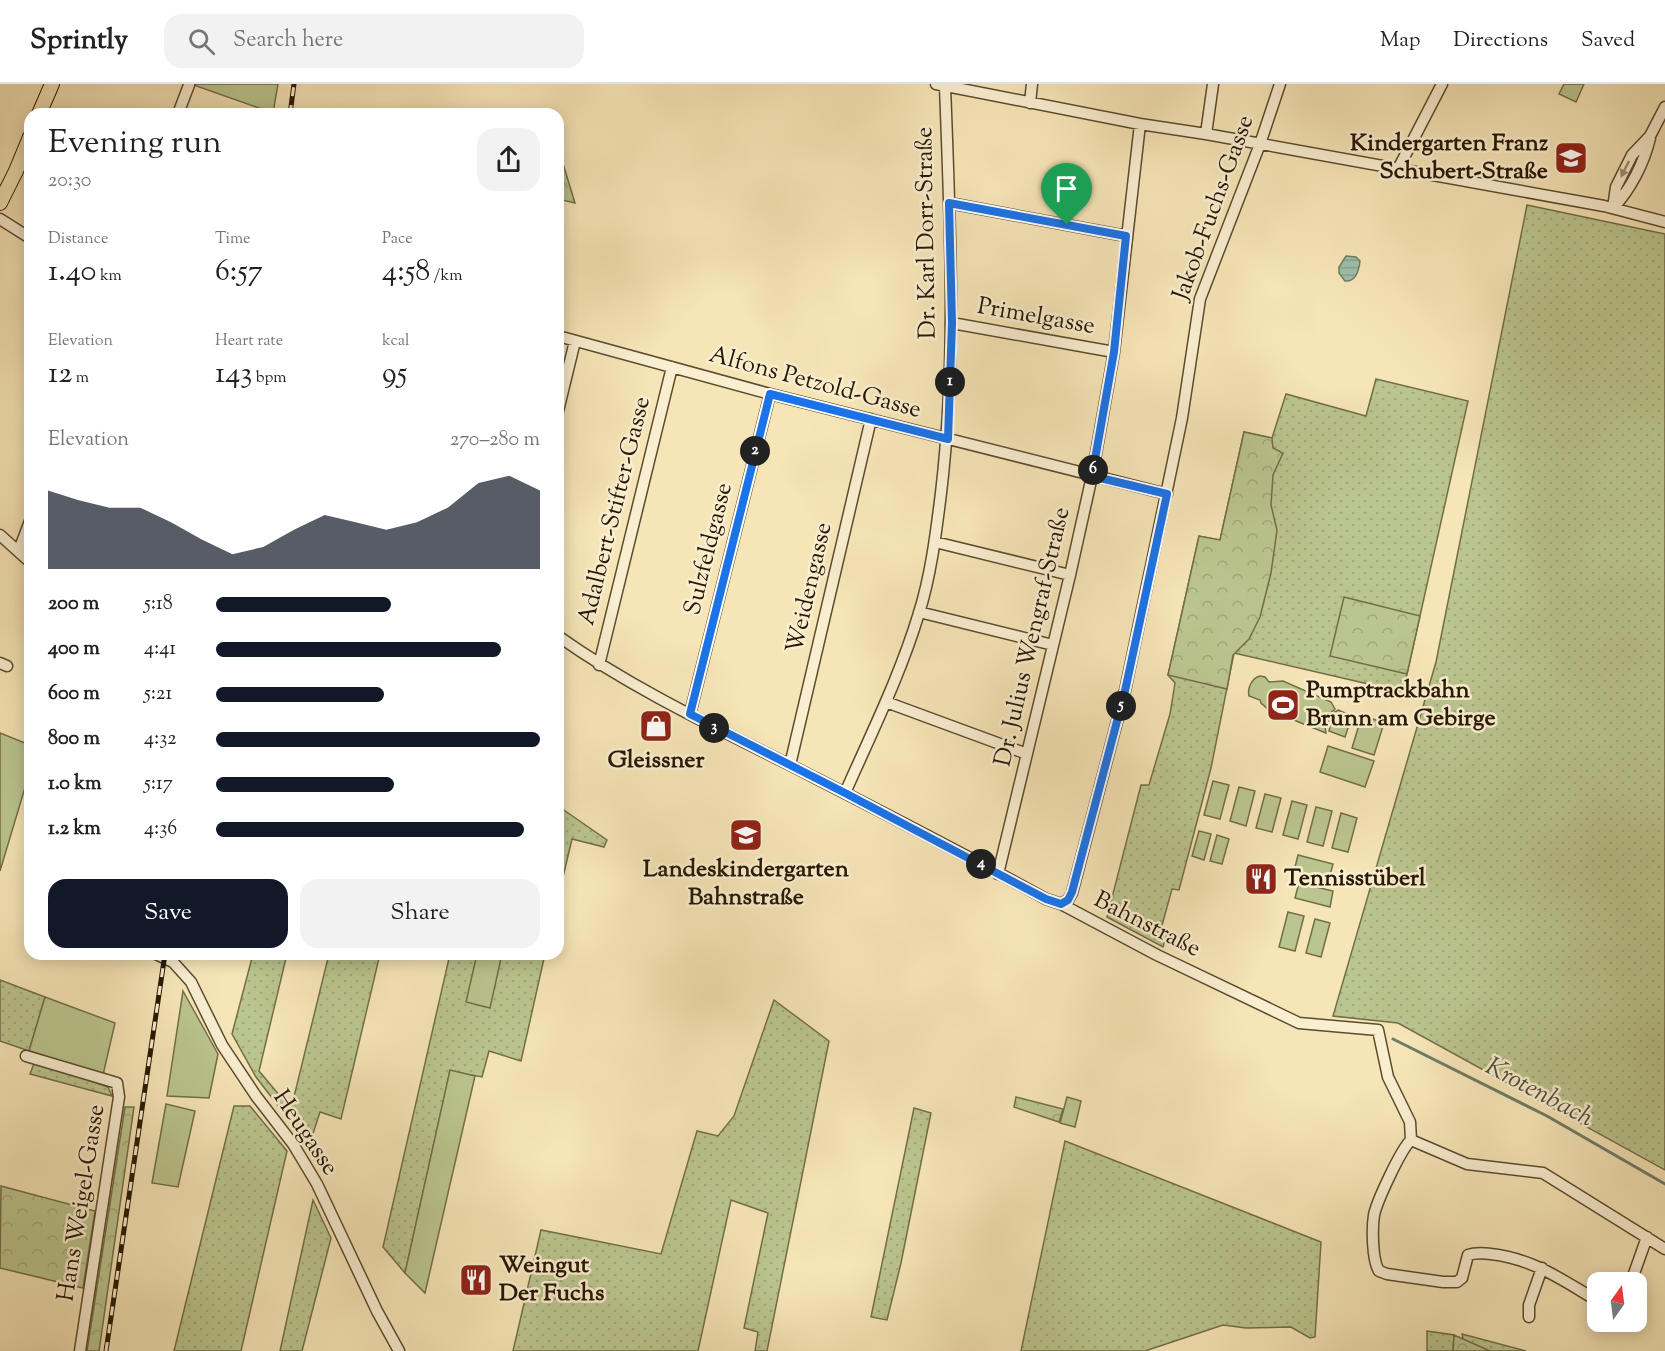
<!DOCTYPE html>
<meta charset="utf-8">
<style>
body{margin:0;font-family:"Sorts Mill Goudy",serif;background:#f2f2f2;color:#222;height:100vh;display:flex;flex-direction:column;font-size:22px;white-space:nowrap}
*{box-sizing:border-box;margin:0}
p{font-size:20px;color:#767676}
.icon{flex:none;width:33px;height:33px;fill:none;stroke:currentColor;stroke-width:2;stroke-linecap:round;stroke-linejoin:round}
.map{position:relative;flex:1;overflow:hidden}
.sheet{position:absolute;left:24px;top:24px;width:540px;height:852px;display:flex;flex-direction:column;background:#fff;border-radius:18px;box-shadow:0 3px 15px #0003}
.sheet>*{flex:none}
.needle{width:39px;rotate:14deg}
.buttons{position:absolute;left:1587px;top:1188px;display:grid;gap:12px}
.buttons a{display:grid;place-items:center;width:60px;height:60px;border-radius:12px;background:#fff;box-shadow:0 3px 15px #0003;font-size:30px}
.pin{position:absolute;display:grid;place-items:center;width:51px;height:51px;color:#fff;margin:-62px -26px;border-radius:50% 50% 50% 0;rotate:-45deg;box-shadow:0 0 6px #0007}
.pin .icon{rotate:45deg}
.km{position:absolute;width:30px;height:30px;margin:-15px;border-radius:50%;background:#222;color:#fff;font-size:16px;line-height:30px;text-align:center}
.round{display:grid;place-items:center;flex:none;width:63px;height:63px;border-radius:18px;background:#f2f2f2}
.head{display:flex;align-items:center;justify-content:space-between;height:102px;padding:0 24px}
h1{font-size:33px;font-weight:600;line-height:45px}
.figures{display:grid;grid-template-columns:repeat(3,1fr);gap:9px;height:102px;padding:6px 24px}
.figures div{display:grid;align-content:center}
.figures b{font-size:30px;font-weight:600}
.figures small{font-size:16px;font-weight:400}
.figures p{font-size:16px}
.chart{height:168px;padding:12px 24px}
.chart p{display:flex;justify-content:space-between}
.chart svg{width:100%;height:108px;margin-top:6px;fill:#111827;opacity:.7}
.cta{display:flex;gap:12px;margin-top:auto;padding:12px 24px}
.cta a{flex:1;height:69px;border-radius:18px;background:#111827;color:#fff;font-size:24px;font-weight:600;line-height:69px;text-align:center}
.cta a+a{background:#f2f2f2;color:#222}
ul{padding:0 24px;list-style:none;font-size:20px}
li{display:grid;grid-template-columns:96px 72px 1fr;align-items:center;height:45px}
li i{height:15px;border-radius:8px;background:#111827}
header{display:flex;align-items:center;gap:36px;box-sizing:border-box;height:84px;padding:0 30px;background:#fff;border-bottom:2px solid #e0e0e0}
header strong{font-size:28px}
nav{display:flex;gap:33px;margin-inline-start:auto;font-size:21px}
.search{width:420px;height:54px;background:#f2f2f2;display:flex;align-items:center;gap:15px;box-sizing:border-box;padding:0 21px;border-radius:18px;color:#767676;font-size:22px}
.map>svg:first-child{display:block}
.grass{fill:url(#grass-dots);stroke:#726e48;stroke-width:1.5}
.forest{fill:url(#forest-crowns);stroke:#726e48;stroke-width:1.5}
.garden{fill:#bbc58f;stroke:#726e48;stroke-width:1.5}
.water{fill:url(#water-rules);stroke:#6f7c67;stroke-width:1.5}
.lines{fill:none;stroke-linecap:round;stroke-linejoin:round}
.stream{stroke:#6f7c67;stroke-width:3}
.minor-casing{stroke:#5c4b2f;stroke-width:13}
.major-casing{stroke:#291802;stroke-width:16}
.minor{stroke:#f9eed0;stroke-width:10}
.major{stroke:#f6e5b7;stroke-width:14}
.rail-casing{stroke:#291802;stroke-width:5}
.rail{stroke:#f9eed0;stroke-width:3;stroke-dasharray:9;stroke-linecap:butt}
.oneway{fill:#9b8e73}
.route-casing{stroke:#fff;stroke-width:12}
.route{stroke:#1a73e8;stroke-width:8}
.labels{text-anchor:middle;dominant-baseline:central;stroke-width:5;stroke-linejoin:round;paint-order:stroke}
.poi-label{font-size:24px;font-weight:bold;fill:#291802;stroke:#f9eed0;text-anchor:start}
.street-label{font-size:24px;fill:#291802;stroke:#f9eed0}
.water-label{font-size:26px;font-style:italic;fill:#52523d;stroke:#f9eed0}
</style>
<header>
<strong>Sprintly</strong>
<div class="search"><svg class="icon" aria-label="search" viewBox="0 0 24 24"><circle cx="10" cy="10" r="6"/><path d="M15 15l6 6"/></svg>Search here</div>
<nav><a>Map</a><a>Directions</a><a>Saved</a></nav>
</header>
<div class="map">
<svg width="1665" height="1267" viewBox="0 0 1665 1267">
<defs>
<pattern id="grass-dots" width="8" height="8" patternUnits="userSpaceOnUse" patternTransform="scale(1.5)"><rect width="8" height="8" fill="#bbc58f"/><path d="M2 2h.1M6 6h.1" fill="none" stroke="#a1a87a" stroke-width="1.8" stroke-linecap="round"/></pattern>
<pattern id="forest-crowns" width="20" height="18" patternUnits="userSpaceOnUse" patternTransform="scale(1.5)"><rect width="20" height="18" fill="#bbc58f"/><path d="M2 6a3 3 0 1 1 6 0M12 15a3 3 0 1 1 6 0" fill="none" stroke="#a1a87a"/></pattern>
<pattern id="water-rules" width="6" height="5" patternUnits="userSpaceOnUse" patternTransform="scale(1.5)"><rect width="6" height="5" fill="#9dbfaa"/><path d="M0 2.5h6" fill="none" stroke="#87a391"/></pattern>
</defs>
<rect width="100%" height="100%" fill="#f6e5b7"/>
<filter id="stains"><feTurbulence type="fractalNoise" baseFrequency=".00333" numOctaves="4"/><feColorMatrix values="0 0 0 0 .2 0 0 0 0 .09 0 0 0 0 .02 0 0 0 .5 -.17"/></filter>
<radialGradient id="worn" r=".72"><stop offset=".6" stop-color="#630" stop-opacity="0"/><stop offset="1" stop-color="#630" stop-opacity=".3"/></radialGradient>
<path class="grass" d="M1527,121L1665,150V1086L1398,939L1333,932L1436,578Z
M1376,295L1468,317L1403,608L1234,569L1211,684L1179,806L1172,805L1161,845L1168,848L1163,863L1107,833L1141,701H1149L1170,630L1175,599L1168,591L1199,452L1220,456L1244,348L1272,354L1286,310L1366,332Z
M558,722L607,756L604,763L572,755L558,814Z
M253,870H287L259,987L291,1025L329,870H380L341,1035L320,1028L309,1062L256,993L232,950Z
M450,870H545L521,977L489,967L482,993L450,987L405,1189L383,1163Z
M0,896L45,913L29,967L0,957Z
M774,916L829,957L767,1267H755L758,1248L744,1244L768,1129L731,1116L698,1267H513L541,1146L661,1170L697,1047L718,1052L734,1032Z
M35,977L108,1003L112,1012L30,990Z
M234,1022H250L287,1067L241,1267H174Z
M914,1024L931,1029L901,1179L887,1236L871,1233Z
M1065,1057L1321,1158L1315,1253L1310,1254L1291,1243L1246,1244L1223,1241L1145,1267H1021Z
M313,1116L331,1154L302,1267H280Z
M1427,1247L1454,1251L1453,1267H1427Z
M1462,1250L1526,1267H1466Z"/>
<path class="forest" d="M558,70H560L575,119L558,115Z
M1244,348L1272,354L1273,364L1283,369L1273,391L1271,421L1277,446L1271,489L1260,533L1249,555L1233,571L1227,605L1168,591L1199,452L1220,456Z
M1344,513L1420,532L1407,590L1330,572Z
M1016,1013L1063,1025L1059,1038L1014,1023Z
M125,1023H134L99,1267H87Z
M1,1102L95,1127L83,1204L0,1184Z
M1454,1251L1490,1267H1453Z"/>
<path class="garden" d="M191,0H278L273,29Z
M1564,0H1584L1576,18L1559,10Z
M1260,592L1265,593L1269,598L1283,597L1331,618L1335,625L1327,632L1329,638L1325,642L1326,649L1269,626L1261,619L1260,616L1249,612C1247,604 1252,594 1260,592Z
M1338,626L1352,632L1345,653L1329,647L1333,629Z
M1362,631L1384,639L1374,671L1352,664Z
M0,649L30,661V687L0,787Z
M1328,662L1374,677L1365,703L1320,688Z
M1213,697L1229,701L1220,735L1204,731Z
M1239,703L1255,707L1246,742L1230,737Z
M1265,710L1281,714L1272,748L1256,744Z
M1292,717L1307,721L1298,755L1283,751Z
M1316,723L1332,727L1323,762L1307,758Z
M1341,729L1357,734L1348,768L1332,764Z
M1199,747L1211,750L1204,776L1192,772Z
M1217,751L1229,755L1222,780L1210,777Z
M1298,771L1333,780L1329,795L1294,787Z
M1299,799L1333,807L1330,823L1295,814Z
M1288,828L1304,832L1295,867L1279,863Z
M1315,835L1330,839L1321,873L1306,869Z
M477,870H502L490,924L466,918Z
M183,907L218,970L209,1014L167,1012Z
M45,913L115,939L103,991L29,967Z
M450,986L475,992L425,1209L405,1189Z
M1067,1013L1081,1017L1075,1043L1060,1039Z
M166,1020L195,1027L178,1103L152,1099Z"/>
<path class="water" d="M1346,172L1356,173L1360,177C1359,186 1356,198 1345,197L1339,189V183Z"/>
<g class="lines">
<path class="stream" d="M1393,955L1547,1032L1665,1100"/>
<g class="minor-casing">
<path id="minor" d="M936,0L1140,40L1206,50L1604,122L1665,138
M1030,19L1032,0
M178,30L189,1
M1206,50L1213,0
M1398,85L1442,0
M949,119L1126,152
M1613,124L1616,103L1632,71L1650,52L1665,23
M1613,124C1631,105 1644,79 1650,54
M0,135L30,154
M952,239L1114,268
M558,252L770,310L1167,410
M558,327L575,257
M0,451L30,478
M935,458L1070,491
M19,466L30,437
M919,528L1053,561
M558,552C630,603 710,641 788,680C874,724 961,768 1046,815L1061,820L1157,871L1299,939L1378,946L1388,993L1410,1038L1411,1056
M0,579L7,582
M599,581L672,283
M886,618L1027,670
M690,630L770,310
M790,681L871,335
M845,709C871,650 900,592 919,529C931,491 936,449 941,409C957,274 950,138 945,2
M998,790L1070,491L1092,392L1114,268L1140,40
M1061,820L1068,816L1072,809L1125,607L1182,334L1200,215L1260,60L1280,0
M156,870L173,878L191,898L222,961L256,1012L293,1060L317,1100L377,1227L399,1267
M26,972L117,999L119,1013L80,1267
M1411,1056C1401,1065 1377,1117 1374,1131C1372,1144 1372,1176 1379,1187L1387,1190L1443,1198H1457L1462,1194L1468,1171C1476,1168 1484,1169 1491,1170C1534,1175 1562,1196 1598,1217
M1411,1056L1467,1080L1543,1089L1665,1165
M1631,1198L1647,1153
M1529,1233V1221L1542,1184"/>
</g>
<g class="major-casing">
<path id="major" d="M39,30L52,0
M0,119L16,87L30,53"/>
</g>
<use href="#minor" class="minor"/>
<use href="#major" class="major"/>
<g class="rail-casing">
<path id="rail" d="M290,30L294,0
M106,1267L165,870"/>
</g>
<use href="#rail" class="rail"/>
</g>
<defs><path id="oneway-solid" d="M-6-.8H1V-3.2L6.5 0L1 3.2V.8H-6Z" transform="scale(1.5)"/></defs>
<use class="oneway" href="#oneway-solid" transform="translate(1625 85) rotate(117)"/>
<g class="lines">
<g class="route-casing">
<path id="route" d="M949,119L1126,152L1114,268L1092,392L1167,410L1125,607L1072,808L1068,816L1061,820L1046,815L845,709L690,630L770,310L948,355L952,239Z"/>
</g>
<use href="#route" class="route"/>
</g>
<defs>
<g id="school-square" transform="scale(1.725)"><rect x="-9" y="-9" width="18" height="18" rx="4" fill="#8f2418" stroke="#f9eed0"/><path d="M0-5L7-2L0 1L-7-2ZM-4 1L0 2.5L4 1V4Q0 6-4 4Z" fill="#fff"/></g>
<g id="stadium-square" transform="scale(1.725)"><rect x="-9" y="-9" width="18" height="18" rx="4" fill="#8f2418" stroke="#f9eed0"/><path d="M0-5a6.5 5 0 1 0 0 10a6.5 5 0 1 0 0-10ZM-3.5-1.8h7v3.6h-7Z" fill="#fff"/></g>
<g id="shop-square" transform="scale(1.725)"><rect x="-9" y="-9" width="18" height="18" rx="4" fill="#8f2418" stroke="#f9eed0"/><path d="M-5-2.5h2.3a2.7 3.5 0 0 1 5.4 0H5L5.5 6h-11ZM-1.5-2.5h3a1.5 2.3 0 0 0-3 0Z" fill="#fff"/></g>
<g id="restaurant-square" transform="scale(1.725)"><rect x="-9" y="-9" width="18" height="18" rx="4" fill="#8f2418" stroke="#f9eed0"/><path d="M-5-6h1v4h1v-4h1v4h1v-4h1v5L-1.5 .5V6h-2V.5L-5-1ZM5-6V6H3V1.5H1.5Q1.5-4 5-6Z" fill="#fff"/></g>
</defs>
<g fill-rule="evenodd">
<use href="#school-square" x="1571" y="74"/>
<use href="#stadium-square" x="1283" y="621"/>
<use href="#shop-square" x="656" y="642"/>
<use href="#school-square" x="746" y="751"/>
<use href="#restaurant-square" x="1261" y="795"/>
<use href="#restaurant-square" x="476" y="1196"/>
</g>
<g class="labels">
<g class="poi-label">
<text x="1548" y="60" text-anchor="end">Kindergarten Franz<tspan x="1548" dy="28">Schubert-Straße</tspan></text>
<text x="1306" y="607">Pumptrackbahn<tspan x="1306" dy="28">Brunn am Gebirge</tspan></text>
<text x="656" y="677" text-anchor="middle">Gleissner</text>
<text x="746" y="786" text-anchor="middle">Landeskindergarten<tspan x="746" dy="28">Bahnstraße</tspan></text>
<text x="1284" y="795">Tennisstüberl</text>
<text x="499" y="1182">Weingut<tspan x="499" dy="28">Der Fuchs</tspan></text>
</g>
<g class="street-label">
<text transform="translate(1214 124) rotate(-70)">Jakob-Fuchs-Gasse</text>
<text transform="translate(927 149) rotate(-91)">Dr. Karl Dorr-Straße</text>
<text transform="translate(1036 233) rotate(10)">Primelgasse</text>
<text transform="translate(815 299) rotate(15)">Alfons Petzold-Gasse</text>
<text transform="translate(615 427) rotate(-76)">Adalbert-Stifter-Gasse</text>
<text transform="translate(709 465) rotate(-76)">Sulzfeldgasse</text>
<text transform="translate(810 504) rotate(-77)">Weidengasse</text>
<text transform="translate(1033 553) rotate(-77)">Dr. Julius Wengraf-Straße</text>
<text transform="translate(1147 841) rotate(27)">Bahnstraße</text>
<text transform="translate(305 1049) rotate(56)">Heugasse</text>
<text transform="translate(82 1119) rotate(-81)">Hans Weigel-Gasse</text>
</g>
<g class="water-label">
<text transform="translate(1539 1009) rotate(28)">Krotenbach</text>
</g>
</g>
<rect width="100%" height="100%" filter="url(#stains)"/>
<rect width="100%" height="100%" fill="url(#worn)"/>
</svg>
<div class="buttons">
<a><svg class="needle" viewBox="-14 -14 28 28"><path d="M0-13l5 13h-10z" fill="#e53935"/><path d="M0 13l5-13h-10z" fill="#767676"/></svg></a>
</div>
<div class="pin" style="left:1067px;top:141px;background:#1e9e55"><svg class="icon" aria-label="arrive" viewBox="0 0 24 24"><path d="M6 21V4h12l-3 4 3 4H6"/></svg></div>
<b class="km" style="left:950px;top:298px">1</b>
<b class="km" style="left:755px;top:367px">2</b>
<b class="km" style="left:714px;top:644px">3</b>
<b class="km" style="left:981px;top:780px">4</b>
<b class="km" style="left:1121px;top:622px">5</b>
<b class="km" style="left:1093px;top:386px">6</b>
<section class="sheet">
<div class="head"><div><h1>Evening run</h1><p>20:30</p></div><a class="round"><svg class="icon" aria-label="share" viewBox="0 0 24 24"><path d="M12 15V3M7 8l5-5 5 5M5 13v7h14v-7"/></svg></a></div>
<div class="figures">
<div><p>Distance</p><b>1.40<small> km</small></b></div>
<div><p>Time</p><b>6:57</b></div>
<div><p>Pace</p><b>4:58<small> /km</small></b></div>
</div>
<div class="figures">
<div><p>Elevation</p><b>12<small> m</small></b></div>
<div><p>Heart rate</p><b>143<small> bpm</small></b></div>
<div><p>kcal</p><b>95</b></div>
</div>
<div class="chart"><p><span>Elevation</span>270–280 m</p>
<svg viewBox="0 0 160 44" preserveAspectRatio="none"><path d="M0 44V12L10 16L20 19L30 19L40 25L50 32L60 38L70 35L80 28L90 22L100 25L110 28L120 25L130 19L140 9L150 6L160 12V44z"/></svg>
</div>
<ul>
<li><b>200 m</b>5:18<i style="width:54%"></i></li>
<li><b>400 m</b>4:41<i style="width:88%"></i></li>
<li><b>600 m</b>5:21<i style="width:52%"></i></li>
<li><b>800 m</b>4:32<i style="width:100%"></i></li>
<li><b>1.0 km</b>5:17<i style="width:55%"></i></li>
<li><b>1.2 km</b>4:36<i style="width:95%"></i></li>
</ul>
<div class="cta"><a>Save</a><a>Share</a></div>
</section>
</div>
